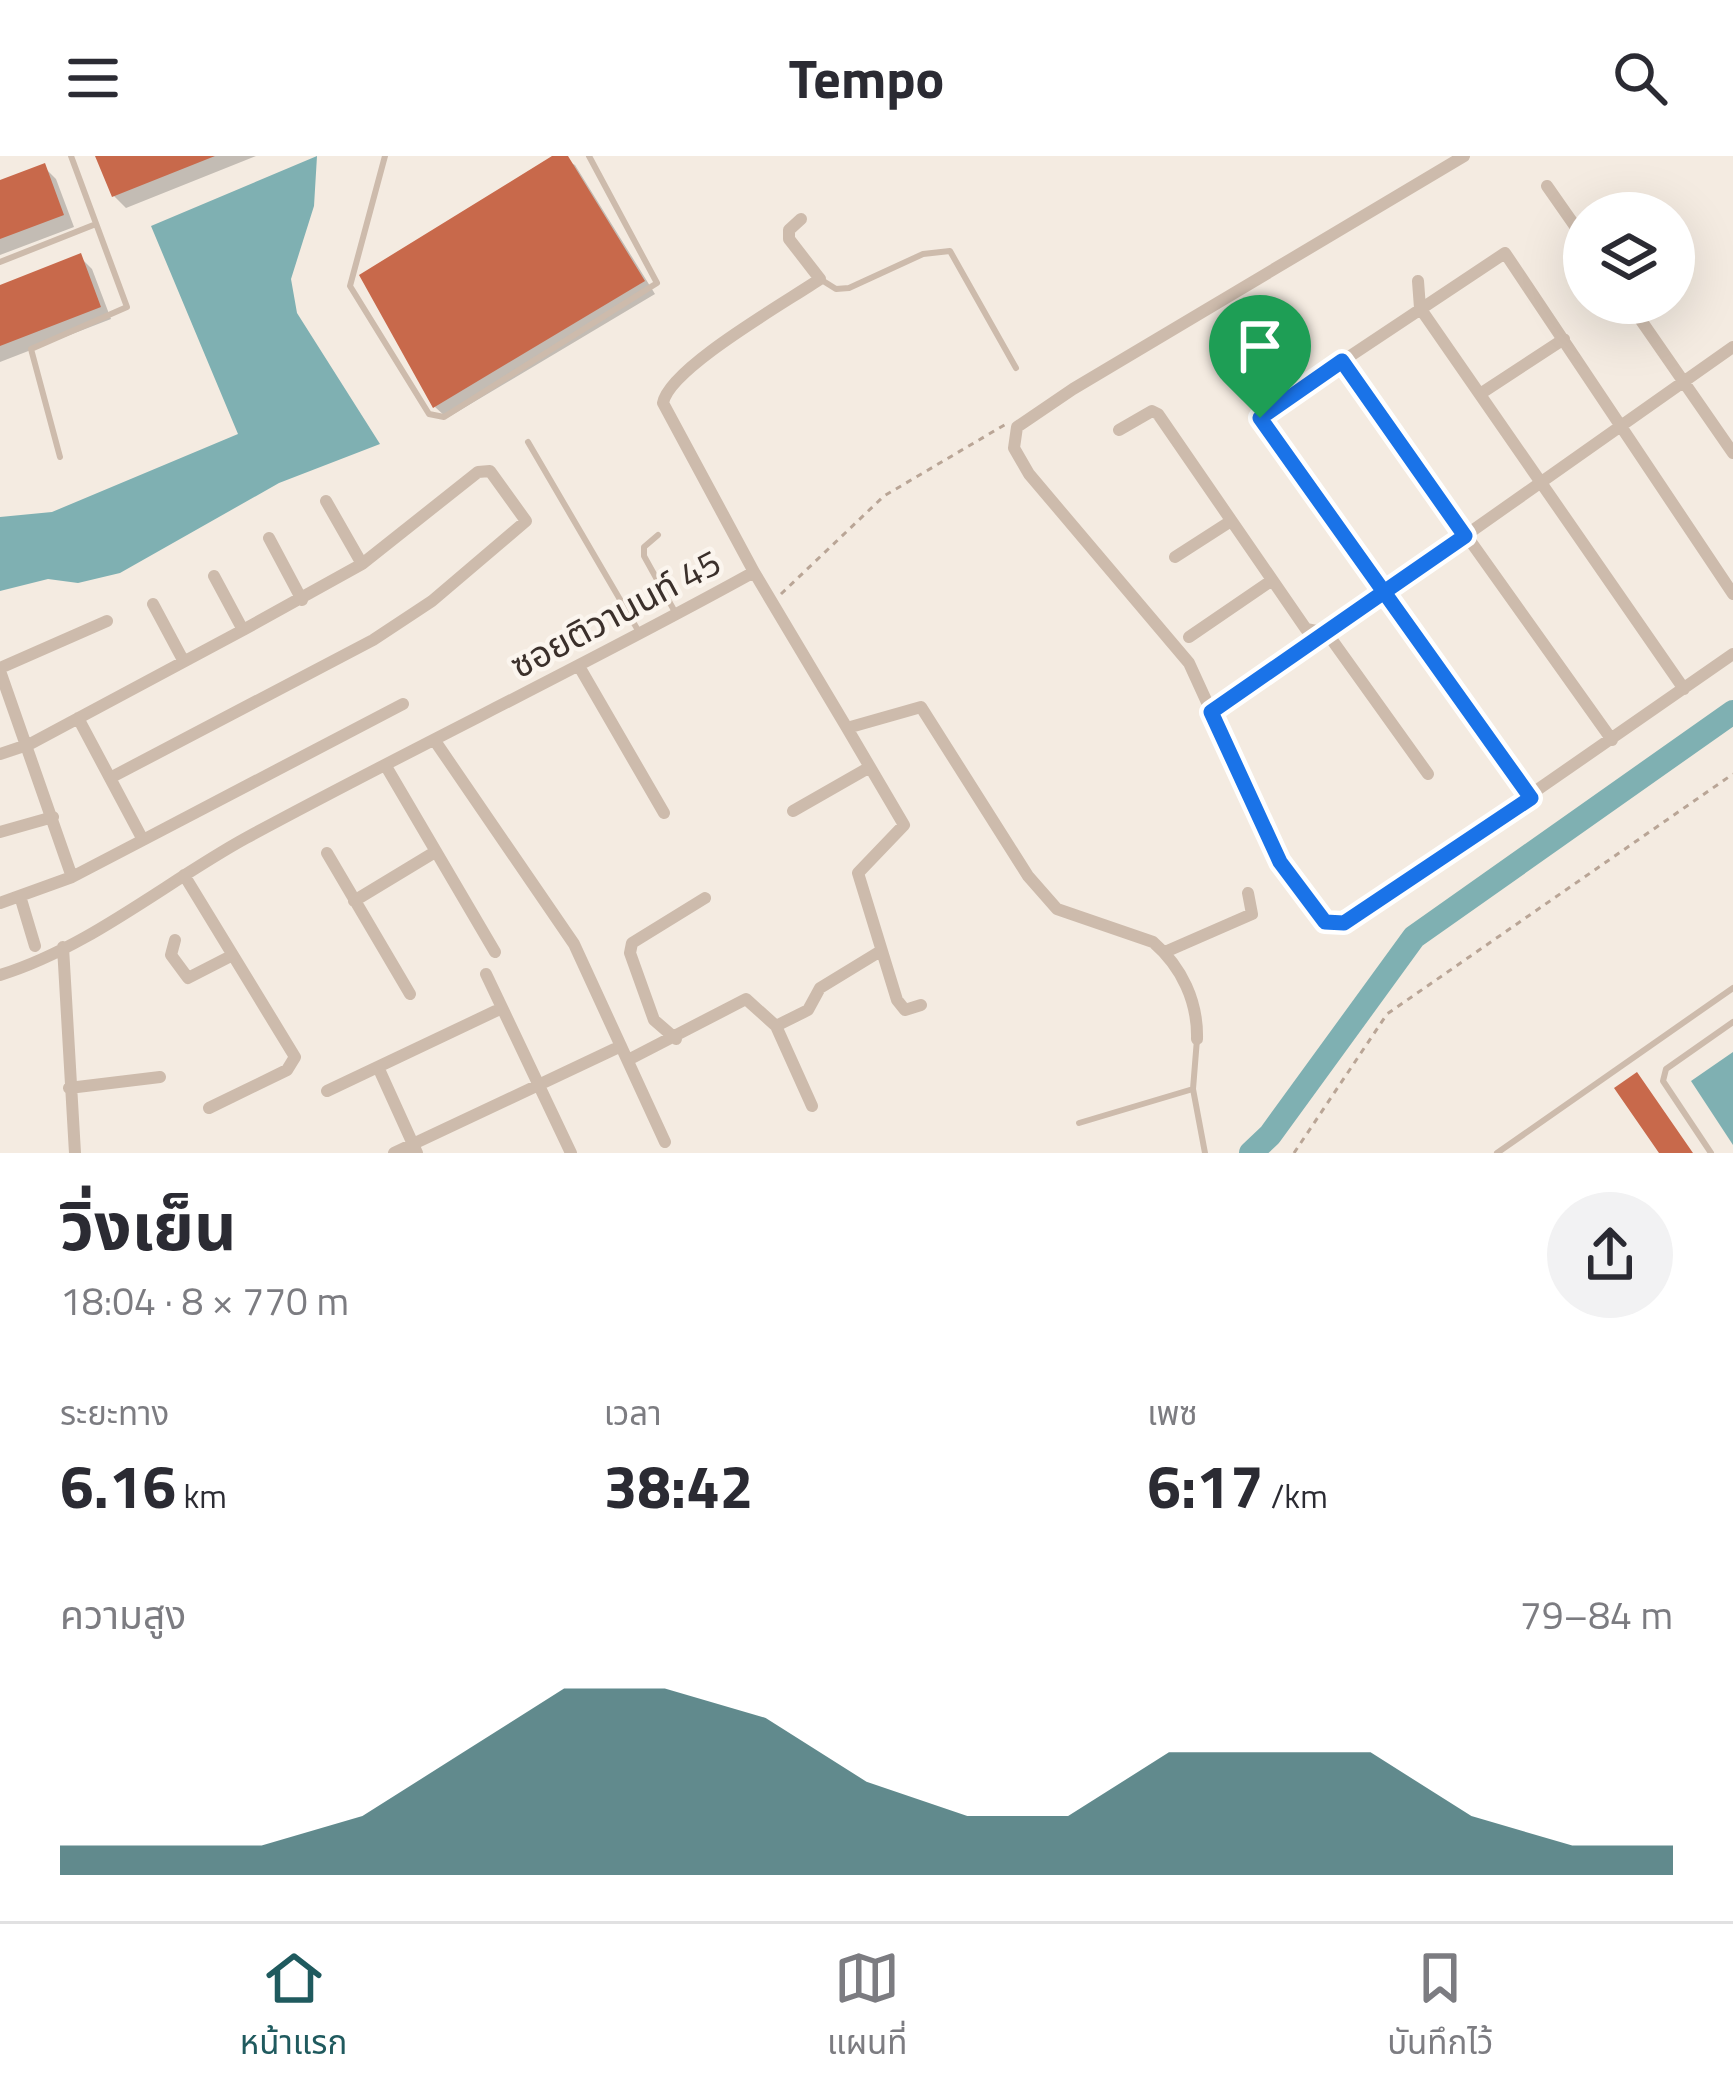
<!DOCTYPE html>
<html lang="th">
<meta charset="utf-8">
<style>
body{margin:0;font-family:"Titillium Web","Noto Sans Thai",sans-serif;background:#f2f2f3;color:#2b2b33;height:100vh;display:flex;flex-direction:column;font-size:45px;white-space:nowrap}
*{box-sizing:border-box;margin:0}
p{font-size:39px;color:#7c7c81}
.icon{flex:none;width:66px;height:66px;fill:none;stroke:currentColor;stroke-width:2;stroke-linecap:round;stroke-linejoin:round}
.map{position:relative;height:997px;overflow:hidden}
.side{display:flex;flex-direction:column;background:#fff;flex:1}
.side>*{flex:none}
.controls{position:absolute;left:1563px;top:36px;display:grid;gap:24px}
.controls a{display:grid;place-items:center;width:132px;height:132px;border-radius:50%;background:#fff;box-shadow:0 12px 48px #0002;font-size:60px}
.pin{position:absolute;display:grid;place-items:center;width:102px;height:102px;color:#fff;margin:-123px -51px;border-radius:50% 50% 50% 0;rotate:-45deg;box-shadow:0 0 12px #0007}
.pin .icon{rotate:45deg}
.round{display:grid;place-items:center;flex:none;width:126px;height:126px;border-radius:63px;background:#f2f2f3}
.overview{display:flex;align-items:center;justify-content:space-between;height:204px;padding:0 60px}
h1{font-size:66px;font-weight:700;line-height:90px}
.figures{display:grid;grid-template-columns:repeat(3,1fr);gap:18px;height:204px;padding:12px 60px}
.figures div{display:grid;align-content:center}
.figures b{font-size:60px;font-weight:700}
.figures small{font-size:33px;font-weight:400}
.figures p{font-size:33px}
.chart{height:336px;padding:24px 60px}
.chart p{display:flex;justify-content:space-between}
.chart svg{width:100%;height:216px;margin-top:12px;fill:#1f5a5e;opacity:.7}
header{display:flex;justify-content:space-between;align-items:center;height:156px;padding:0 60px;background:#fff;font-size:54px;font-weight:700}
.menu{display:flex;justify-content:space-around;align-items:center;height:168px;border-top:3px solid #e1e1e2;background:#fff;font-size:33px;color:#7c7c81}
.menu a{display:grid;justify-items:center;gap:6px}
.menu .current{color:#1f5a5e}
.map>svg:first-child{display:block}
.water{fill:#7fb0b2}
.shadow{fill:#0003}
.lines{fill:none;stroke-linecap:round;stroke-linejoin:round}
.river{stroke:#7fb0b2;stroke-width:24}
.building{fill:#c8694b}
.path{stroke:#b9a596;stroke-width:3;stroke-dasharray:6 6;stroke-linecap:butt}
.service{stroke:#cdbbac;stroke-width:6}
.minor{stroke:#cdbbac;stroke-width:12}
.route-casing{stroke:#fff;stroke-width:24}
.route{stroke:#1a73e8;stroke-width:15}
.labels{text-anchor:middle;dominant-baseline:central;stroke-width:9;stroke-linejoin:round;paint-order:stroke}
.street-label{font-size:36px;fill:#3b302b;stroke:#fbf5ee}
</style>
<header><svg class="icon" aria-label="menu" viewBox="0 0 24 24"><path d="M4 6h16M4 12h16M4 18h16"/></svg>Tempo<svg class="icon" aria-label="search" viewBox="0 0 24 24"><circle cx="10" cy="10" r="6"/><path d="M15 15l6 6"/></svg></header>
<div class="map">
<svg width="1733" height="997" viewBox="0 0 1733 997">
<rect width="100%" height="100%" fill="#f4ebe1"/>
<path class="water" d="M317,0L314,50L291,123L297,157L380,288L279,327L120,417L78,427L48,423L0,435V361L52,356L238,278L151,70Z
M1733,896V989L1691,925Z"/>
<path class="shadow" d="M98,0H256L126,52L114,40Z
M558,0L575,9L655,138L447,262L435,251Z
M44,11L56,23L74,71L0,99V27Z
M80,101L92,113L111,163L0,206V132Z"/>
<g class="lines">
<path class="river" d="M1251,997L1270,979L1414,781L1733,556"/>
</g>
<path class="building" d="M95,0H215L112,41Z
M552,0H568L645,125L433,252L359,119Z
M45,7L64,59L0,83V24Z
M81,97L101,151L0,190V129Z
M1637,916L1693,997H1659L1614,932Z"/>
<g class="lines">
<path class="path" d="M781,438L884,340L1006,268
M1294,997L1387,858L1733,618"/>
<path class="service" d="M385,0L350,130L429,258L444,261L657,127L589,0
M0,106L96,68
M820,123L836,133L849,132L923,98L950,95L1016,212
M528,286L639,476
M60,301L31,193L127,151L71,0
M658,379L644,391V400L675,456
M1197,883L1193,933L1205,997
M1079,967L1193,933
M1497,997L1733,832
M1711,997L1663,925L1666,913L1733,866"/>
<path class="minor" d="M1464,0L1073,233L1017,271L1014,292L1029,318L1189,507L1280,706L1326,766L1344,768L1733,498
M1547,30L1584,83
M1418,125L1420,152L1684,533
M1629,147L1733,297
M1342,205L1612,584
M1480,238L1564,183
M1119,274L1152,255L1158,258L1306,473L1327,477L1428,618
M326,345L362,408
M269,382L302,444
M1175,401L1231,365
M754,416L663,247C669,212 788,145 820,123L789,83V74L801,63
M153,448L183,504
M1327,477L1733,191
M1189,481L1271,425
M0,512L107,465
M580,512L664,657
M0,515L72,721
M1211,556L1317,484L1321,476
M847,572L904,669L858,717L897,844L905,854L921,849
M435,585L574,788L665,986
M0,598L30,588L243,474L214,420
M387,612L495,796
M110,622L373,484L432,445L526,365L490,315L478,316L362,408L243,474
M1531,642L1260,260L1505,97L1733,438
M793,655L870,611
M0,676L53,661
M143,684L403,548
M327,697L410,838
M184,719L295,901L287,914L209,952
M20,740L35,790
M354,745L435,696
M0,747L72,721L143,684L78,562
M175,784L171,799L188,822L229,801
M63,791L75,997
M1165,796L1252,758L1248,737
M486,818L571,997
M0,819C88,792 166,726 246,682C414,591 586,509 754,416L847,572L921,551L1028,720L1057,753L1153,786C1182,811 1198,846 1197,883
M776,870L808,854L820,832L879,796
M676,883L654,864L630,797L632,787L705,742
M628,904L746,843L776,870L812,950
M378,911L417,997
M69,932L160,921
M327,935L502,852
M394,997L621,890"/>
</g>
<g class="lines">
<g class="route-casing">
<path id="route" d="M1260,262L1384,436L1211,556L1280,706L1325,766L1344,767L1531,642L1384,436L1465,380L1342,205L1260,262"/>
</g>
<use href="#route" class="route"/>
</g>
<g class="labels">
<g class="street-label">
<text transform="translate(615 457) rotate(-28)">ซอยติวานนท์ 45</text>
</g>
</g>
</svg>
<div class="controls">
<a><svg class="icon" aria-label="layers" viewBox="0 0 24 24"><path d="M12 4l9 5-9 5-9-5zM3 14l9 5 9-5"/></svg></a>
</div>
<div class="pin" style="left:1260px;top:262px;background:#1e9e55"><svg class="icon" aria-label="arrive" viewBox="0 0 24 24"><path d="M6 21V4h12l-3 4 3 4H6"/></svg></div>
</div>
<section class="side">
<div class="overview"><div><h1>วิ่งเย็น</h1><p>18:04 · 8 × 770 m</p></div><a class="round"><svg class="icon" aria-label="share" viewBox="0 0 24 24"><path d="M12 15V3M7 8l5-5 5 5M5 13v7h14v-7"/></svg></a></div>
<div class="figures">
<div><p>ระยะทาง</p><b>6.16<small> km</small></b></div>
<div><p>เวลา</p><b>38:42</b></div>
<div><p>เพซ</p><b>6:17<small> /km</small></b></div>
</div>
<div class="chart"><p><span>ความสูง</span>79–84 m</p>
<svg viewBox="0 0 160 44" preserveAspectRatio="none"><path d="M0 44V38L10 38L20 38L30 32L40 19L50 6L60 6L70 12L80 25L90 32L100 32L110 19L120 19L130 19L140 32L150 38L160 38V44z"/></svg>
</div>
</section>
<nav class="menu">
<a class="current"><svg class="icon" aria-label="home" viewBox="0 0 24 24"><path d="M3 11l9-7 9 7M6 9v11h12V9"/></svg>หน้าแรก</a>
<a><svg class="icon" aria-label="map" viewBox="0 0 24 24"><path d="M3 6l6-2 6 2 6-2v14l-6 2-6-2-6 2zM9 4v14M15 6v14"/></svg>แผนที่</a>
<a><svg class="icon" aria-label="saved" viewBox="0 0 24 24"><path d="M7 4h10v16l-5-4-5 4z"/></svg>บันทึกไว้</a>
</nav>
